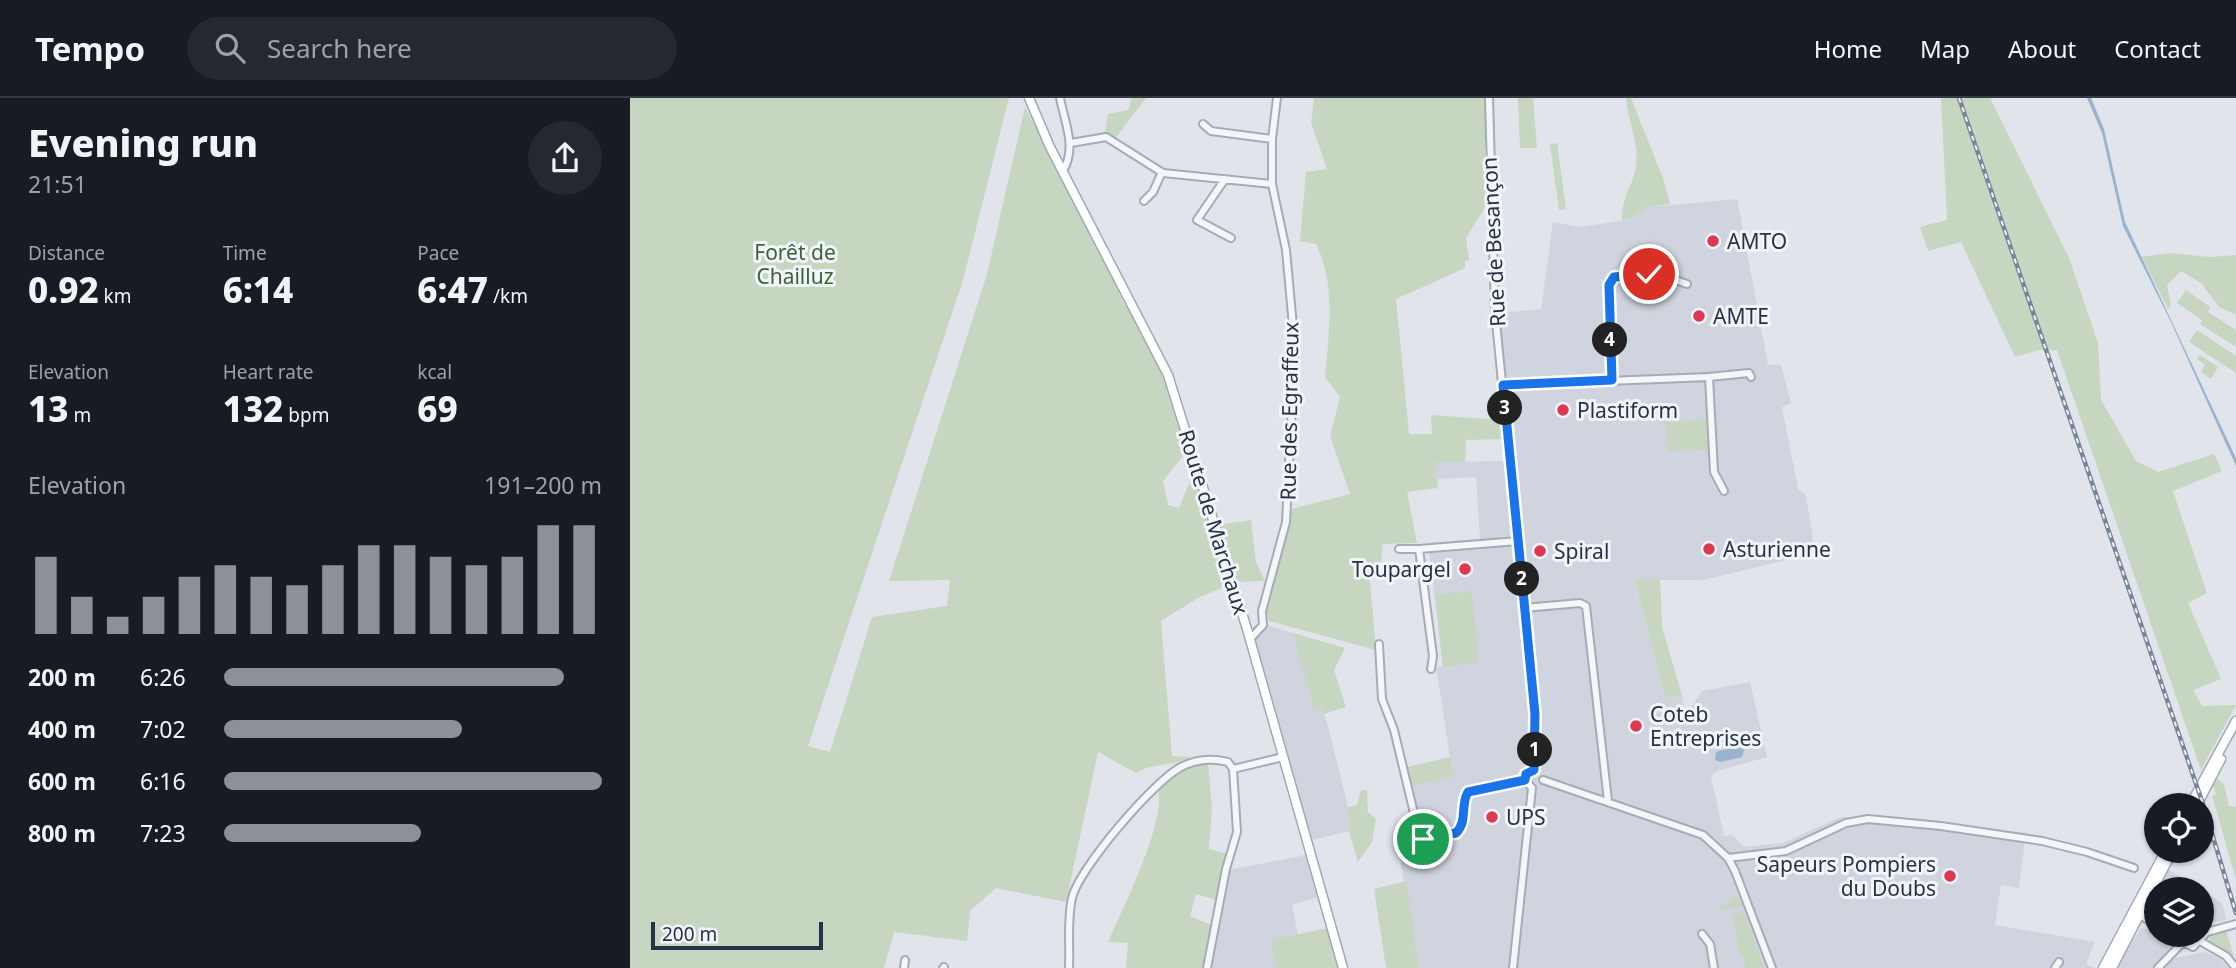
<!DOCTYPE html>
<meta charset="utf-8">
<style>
body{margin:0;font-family:"Noto Sans",sans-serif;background:#242831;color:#f1f3f6;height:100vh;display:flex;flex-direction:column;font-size:26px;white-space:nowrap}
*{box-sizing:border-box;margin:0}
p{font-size:23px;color:#9ea1a6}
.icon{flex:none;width:38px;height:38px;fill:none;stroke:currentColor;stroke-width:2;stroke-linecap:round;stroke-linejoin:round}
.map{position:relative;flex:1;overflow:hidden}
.side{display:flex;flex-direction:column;background:#171b24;width:630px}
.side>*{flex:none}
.fabs{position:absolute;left:1514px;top:695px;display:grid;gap:14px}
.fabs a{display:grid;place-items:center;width:70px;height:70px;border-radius:50%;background:#171b24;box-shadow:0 2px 5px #0004;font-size:35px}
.scale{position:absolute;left:21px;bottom:18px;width:172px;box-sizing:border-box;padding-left:7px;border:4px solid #273245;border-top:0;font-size:19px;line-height:24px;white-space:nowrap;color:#273245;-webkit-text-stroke:5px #f1f4f8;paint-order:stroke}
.pin{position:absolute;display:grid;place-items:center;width:60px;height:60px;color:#fff;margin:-30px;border:4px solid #fff;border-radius:50%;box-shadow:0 2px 7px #0007}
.km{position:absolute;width:35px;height:35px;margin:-18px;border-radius:50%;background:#222;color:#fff;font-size:19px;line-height:35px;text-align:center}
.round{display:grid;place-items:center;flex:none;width:74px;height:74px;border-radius:37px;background:#242831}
.overview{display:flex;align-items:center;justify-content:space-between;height:119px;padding:0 28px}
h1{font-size:38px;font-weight:800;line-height:52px}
.figures{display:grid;grid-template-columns:repeat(3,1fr);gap:10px;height:119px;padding:7px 28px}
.figures div{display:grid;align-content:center}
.figures b{font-size:35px;font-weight:800}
.figures small{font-size:19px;font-weight:400}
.figures p{font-size:19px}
.chart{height:196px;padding:14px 28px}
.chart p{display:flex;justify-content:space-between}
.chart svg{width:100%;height:126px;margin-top:7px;stroke:#8c9099;stroke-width:6}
ul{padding:0 28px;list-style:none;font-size:23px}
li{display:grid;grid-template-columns:112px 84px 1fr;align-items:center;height:52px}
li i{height:18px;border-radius:9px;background:#8c9099}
header{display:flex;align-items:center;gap:42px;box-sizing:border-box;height:98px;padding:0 35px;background:#171b24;border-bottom:2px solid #363941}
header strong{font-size:33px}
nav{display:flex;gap:38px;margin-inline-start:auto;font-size:24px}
.search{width:490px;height:63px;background:#242831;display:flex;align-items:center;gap:18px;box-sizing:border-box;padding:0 24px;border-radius:38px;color:#9ea1a6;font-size:26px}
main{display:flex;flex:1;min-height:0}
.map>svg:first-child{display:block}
.built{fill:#cfd4de}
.green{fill:#c6d6c1}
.water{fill:#98b2cf}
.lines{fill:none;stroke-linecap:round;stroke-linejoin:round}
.minor-casing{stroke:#a5acb6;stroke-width:10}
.major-casing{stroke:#9fa9b8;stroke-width:11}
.minor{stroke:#f4f6f9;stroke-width:6}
.major{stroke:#fff;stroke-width:8}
.rail-casing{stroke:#788497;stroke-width:4.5}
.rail{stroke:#f1f4f8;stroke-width:2;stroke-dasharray:5;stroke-linecap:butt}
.route-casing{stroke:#fff;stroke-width:14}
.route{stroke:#1a73e8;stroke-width:9}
.poi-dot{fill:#de3950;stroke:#f1f4f8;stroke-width:2.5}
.labels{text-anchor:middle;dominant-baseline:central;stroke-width:6;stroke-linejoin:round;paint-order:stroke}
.poi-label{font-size:21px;fill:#273245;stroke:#f1f4f8;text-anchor:start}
.street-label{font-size:21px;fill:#273245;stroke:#f1f4f8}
.park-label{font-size:21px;fill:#3b6233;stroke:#f1f4f8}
</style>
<header>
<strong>Tempo</strong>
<div class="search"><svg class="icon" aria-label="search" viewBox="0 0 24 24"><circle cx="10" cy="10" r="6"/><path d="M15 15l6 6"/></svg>Search here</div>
<nav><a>Home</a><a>Map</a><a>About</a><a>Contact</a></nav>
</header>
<main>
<section class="side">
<div class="overview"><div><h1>Evening run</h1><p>21:51</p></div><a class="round"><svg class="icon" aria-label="share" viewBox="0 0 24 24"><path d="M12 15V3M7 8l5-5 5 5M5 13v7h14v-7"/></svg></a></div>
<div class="figures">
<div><p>Distance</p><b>0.92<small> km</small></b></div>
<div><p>Time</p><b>6:14</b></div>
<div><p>Pace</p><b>6:47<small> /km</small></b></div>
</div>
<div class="figures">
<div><p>Elevation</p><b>13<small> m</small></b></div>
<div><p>Heart rate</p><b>132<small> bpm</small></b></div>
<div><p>kcal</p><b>69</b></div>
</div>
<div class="chart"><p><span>Elevation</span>191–200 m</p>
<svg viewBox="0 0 160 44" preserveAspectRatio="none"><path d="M5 44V17M15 44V31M25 44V38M35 44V31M45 44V24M55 44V20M65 44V24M75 44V27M85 44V20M95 44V13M105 44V13M115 44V17M125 44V20M135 44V17M145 44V6M155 44V6"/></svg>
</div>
<ul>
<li><b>200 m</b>6:26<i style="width:90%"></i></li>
<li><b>400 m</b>7:02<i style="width:63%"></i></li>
<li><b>600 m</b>6:16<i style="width:100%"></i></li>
<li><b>800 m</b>7:23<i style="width:52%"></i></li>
</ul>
</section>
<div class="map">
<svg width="1606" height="870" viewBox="0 0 1606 870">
<rect width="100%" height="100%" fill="#e1e5eb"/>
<path class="built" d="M1107,101L1138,267H1151L1161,305L1152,309L1168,391L1176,397L1185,455L1073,482H1004L1035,600L1052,597L1055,618L1072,593L1120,584L1137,659L1087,673L1081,678L1094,738L1102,737L1114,749L1153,745L1210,719H1260L1396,735L1389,790L1371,787L1365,827L1465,844L1456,866L1465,870H789L768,749L792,747L781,689L823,679L808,581L806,570L813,568L798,445L850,441L846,379L807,381L805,364L874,363L862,216L911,211L923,124L952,129L1000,121L1018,109Z
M637,527L663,535L684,611L692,609L696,621L718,709L719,733L682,742L624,543Z
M677,757L689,799L662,807L668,837L641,842L646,870H575L593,773Z
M1536,770L1570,791H1526V811L1522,803L1523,796Z
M1572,792L1592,805L1597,822L1572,827Z
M1511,830L1526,832V836L1534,837L1542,842L1537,853L1545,860L1574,854L1586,858L1599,870H1486Z"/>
<path class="green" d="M0,0H379L333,182L178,648L200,654L242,519L317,508L320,482L259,483L357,176L395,9L469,150L494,206L501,211L534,282L556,354L533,383L538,407L549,410L563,376L598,487L568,500L531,523L542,658L560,659C544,669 523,664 506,675L468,654L436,804L366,790L340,813L337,843L264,834L254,870H0Z
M501,0H516L484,42L475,35L478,16L499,12Z
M684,0H855V109L836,140L839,162L835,163V170L766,201L779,336H802L801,317L872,322L873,341L836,342L835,364H805L808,390L777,394L787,445L753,446L750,471H739L746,552L639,523L636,512L662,411L720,396L700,338L710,299L695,279C699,237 706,185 686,146L670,143L676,74L697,71L681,25Z
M888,0H903L907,50H890Z
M996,0H1001L1033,80L1040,106L1018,109L1000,121L992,122C993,95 1000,94 1005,73C1011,49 998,24 996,0Z
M1311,0H1360L1439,160L1468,245L1471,302L1506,363L1528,374L1584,356L1592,373L1543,393L1577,495L1558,505L1591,581L1563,592L1572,608L1606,607L1571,672L1427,252H1409L1385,259L1331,144L1298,153L1290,129L1317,122Z
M927,45L936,111L929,112L920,46Z
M1540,155L1581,159L1606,157V217L1589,209L1571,185L1551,173L1537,187L1541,206L1538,211L1512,159Z
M1556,192L1580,209L1578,214L1606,232V249L1570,226L1572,222L1547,205Z
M1567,232L1606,258V275L1559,244Z
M1570,257L1588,269L1581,281L1571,274L1575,267L1567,261Z
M1077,321L1078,352L1038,354L1035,324Z
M621,422L626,464L635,483L606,484L590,431L594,426Z
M1004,481H1030L1032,529L1052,597L1035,600Z
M842,493L848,564L813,569L805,497Z
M663,535L715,550L704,572L716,609L694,616L692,609L684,612Z
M820,659L823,679L781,689L777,669Z
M567,666H578L582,709L579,751L598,756L586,802L566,796L560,818L581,827L575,870H496L498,845L478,844C493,810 536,725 528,691L550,673Z
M1586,680L1594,686L1599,708L1606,709V781L1582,698L1586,696L1583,686Z
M731,692H737L738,714L746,721L742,744L728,764L719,733L718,709L727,707Z
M776,783L789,870H756L744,791Z
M1107,798L1113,809L1088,812L1090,808L1098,806L1101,800Z
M1114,814L1134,870H1115L1114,859H1111L1102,818Z
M698,830L709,870H646L641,842Z
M1596,832L1605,863L1588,852L1587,846H1580L1579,836Z"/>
<path class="water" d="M1457,0H1461L1474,31L1495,124L1606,360V368L1541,224L1493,128L1472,35Z
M1106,648L1114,652L1112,659L1091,664L1085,662L1086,654Z"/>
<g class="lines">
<g class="minor-casing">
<path id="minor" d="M430,0C435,26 447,49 433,73
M859,0L865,214L905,616L904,672
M573,26L581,33L642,41
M441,45L476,39L533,75L642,86
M595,81L567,122L601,140
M514,103L523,94L532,74
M1079,279L1119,275L1121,279
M982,282L981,183L989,178L1028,176L1057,186
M873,287L1079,279L1084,374L1094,393
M769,451H789
M894,510L950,505L956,508L978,703
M620,541L633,527L632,513L656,424L664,269V239L656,152L642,86V41L647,0
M749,546L752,601L764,632L790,740L826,735C837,723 830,707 838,694L895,682
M801,571L803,558L789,451L888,443
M603,671L653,659
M913,682L1073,737L1098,760L1105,773L1142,870
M902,690L895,682L896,676L904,672
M1098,760L1156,753L1216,725L1238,721L1311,728L1412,743L1457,754L1504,770
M1519,800L1526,816
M1508,814L1526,821
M1506,815L1526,826
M1072,836L1080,846L1084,870
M1556,836L1555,845L1563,849L1577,834L1606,826
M1570,843L1596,858L1606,870
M274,870L275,862
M313,870L314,869
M439,870C440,848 437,821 442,800C449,770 524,683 551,669C566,661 582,660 598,664L603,671
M577,870L596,771L607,734L603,671
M883,870L902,690
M1425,870L1429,864
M1528,870L1554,843"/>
</g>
<g class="major-casing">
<path id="major" d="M399,0L420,49L538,277L617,531L713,870
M1560,707L1606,623
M1567,707L1591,661
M1473,870L1536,752
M1482,870L1543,752"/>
</g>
<use href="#minor" class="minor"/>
<use href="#major" class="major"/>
<g class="rail-casing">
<path id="rail" d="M1329,0L1573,706L1606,815"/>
</g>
<use href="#rail" class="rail"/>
</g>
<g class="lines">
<g class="route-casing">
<path id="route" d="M793,741L826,735C838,723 830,707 838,694L895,682L896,676L904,672L905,616L873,287L982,282L979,187L984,179L1019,176"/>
</g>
<use href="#route" class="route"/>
</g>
<g class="poi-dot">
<circle cx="1083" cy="143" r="7"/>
<circle cx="1069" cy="218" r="7"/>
<circle cx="933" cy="312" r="7"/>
<circle cx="1079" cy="451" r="7"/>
<circle cx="910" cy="453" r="7"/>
<circle cx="835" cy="471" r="7"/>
<circle cx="1006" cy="628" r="7"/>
<circle cx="862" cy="719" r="7"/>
<circle cx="1320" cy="778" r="7"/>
</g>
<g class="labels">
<g class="poi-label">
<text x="1097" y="143">AMTO</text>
<text x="1083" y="218">AMTE</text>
<text x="947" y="312">Plastiform</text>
<text x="1093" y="451">Asturienne</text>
<text x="924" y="453">Spiral</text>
<text x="821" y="471" text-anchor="end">Toupargel</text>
<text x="1020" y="616">Coteb<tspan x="1020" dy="24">Entreprises</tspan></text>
<text x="876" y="719">UPS</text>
<text x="1306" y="766" text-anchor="end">Sapeurs Pompiers<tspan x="1306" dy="24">du Doubs</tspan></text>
</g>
<g class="street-label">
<text transform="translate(863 144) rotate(-93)">Rue de Besançon</text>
<text transform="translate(659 313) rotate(-89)">Rue des Egraffeux</text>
<text transform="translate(584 424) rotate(73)">Route de Marchaux</text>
</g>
<g class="park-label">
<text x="165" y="154">Forêt de<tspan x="165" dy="24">Chailluz</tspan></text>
</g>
</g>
</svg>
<div class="fabs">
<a><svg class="icon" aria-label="locate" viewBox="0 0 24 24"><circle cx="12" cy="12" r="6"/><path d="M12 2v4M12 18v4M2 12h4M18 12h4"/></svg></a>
<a><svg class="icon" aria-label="layers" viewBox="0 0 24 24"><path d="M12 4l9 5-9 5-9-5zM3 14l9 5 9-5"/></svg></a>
</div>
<div class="scale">200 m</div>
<div class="pin" style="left:793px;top:741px;background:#1e9e55"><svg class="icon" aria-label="arrive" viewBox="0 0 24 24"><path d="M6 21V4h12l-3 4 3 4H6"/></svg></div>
<div class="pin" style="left:1019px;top:176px;background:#d93025"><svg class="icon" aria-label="check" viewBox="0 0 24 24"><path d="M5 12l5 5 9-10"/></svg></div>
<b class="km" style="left:905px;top:652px">1</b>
<b class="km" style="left:892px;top:481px">2</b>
<b class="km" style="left:875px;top:310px">3</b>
<b class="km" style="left:980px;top:242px">4</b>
</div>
</main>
